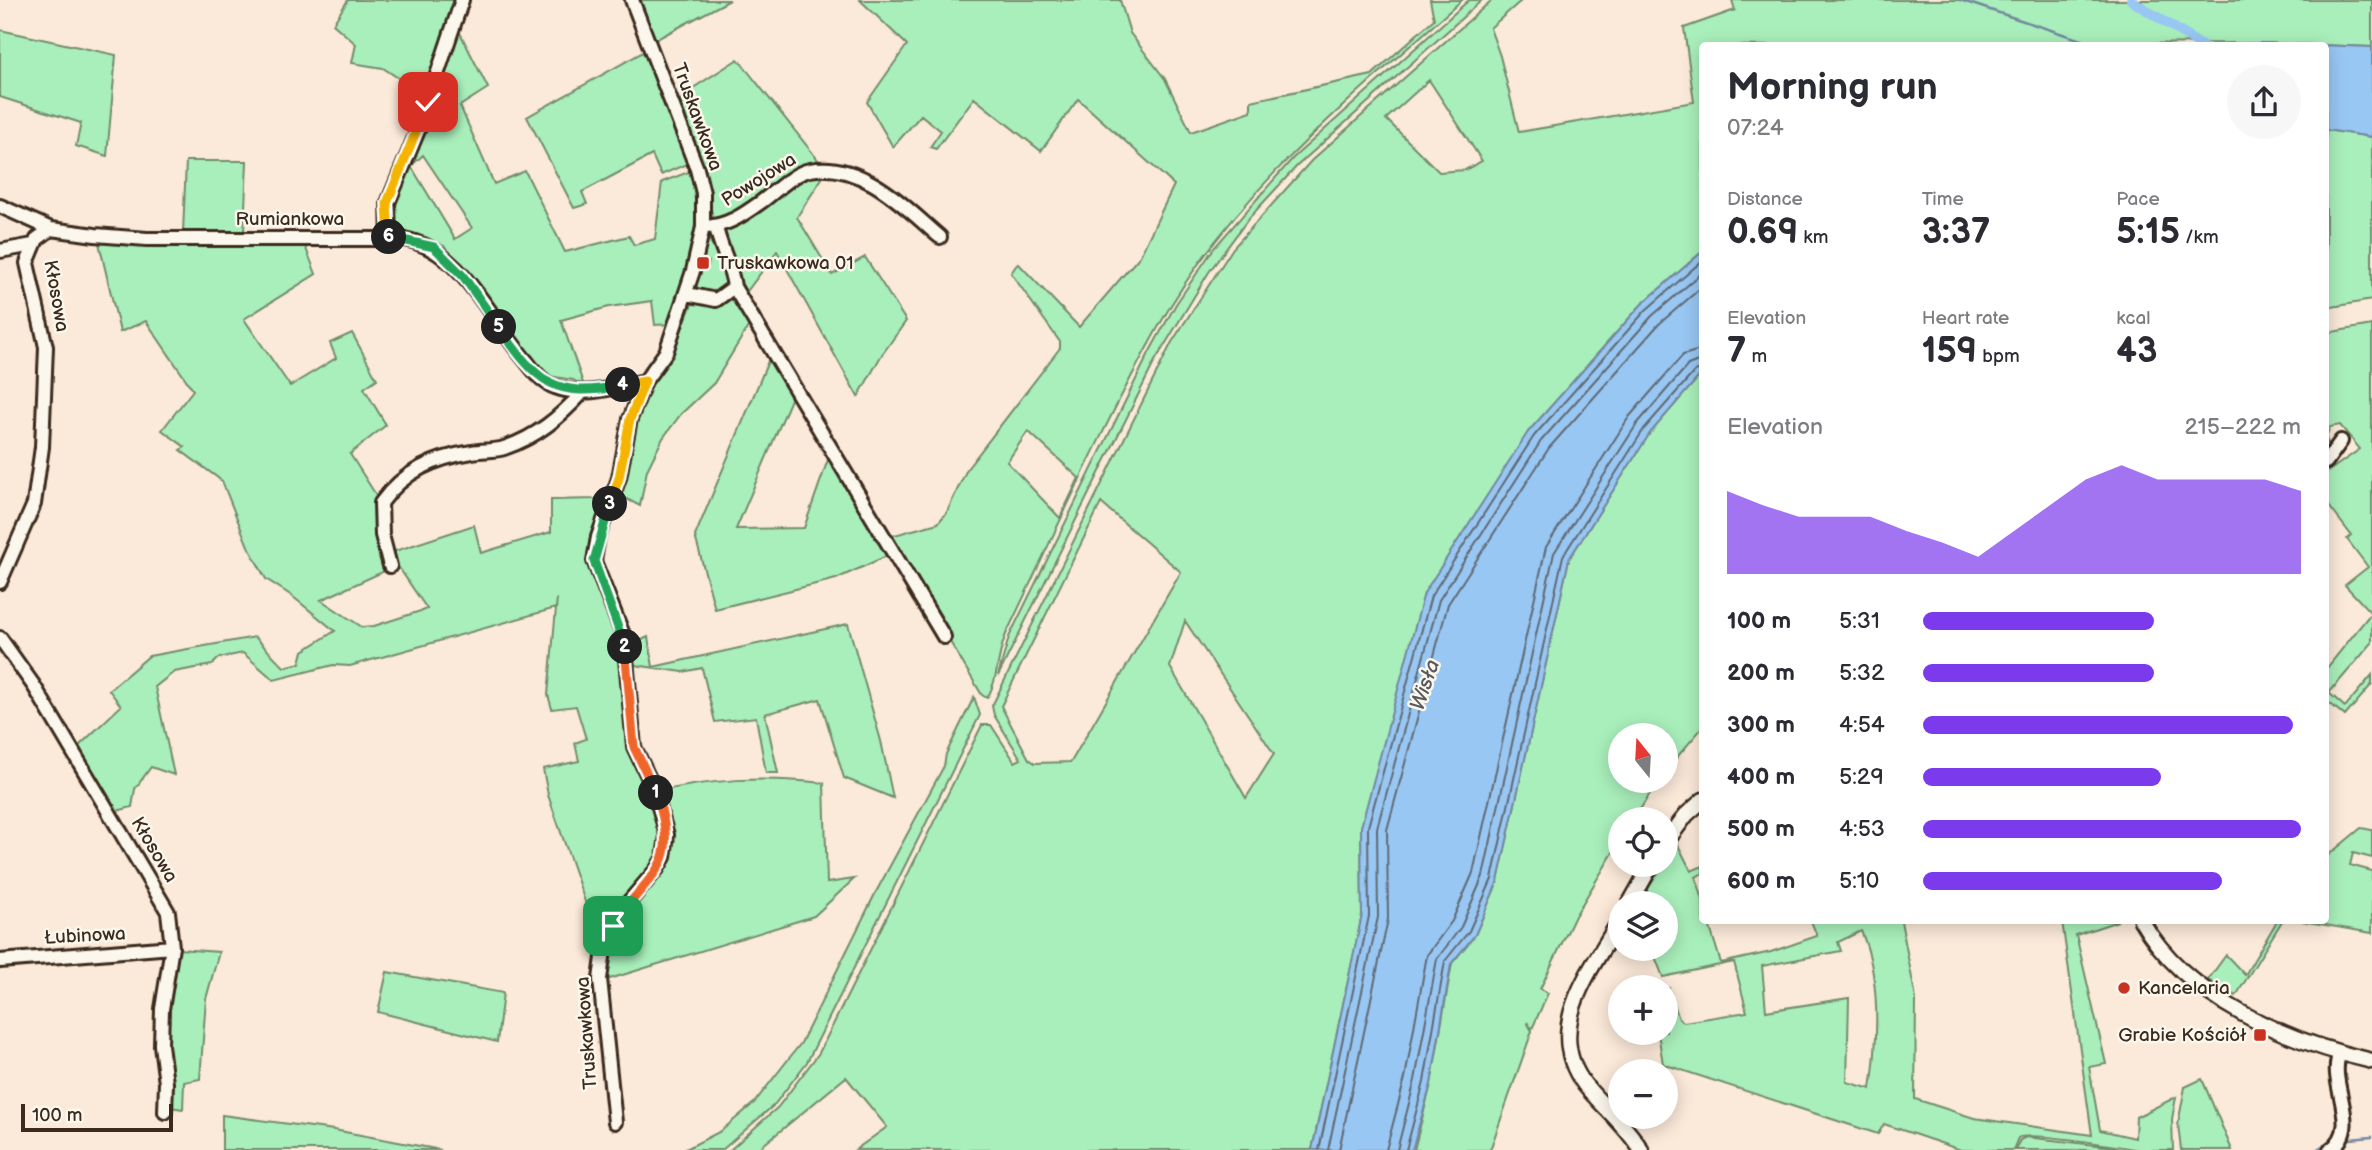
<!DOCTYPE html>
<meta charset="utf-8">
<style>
body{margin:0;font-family:"Balsamiq Sans",sans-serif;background:#f7f7f7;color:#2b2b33;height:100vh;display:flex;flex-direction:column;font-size:26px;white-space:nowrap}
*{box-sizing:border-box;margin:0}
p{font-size:23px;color:#7c7c81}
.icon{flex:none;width:38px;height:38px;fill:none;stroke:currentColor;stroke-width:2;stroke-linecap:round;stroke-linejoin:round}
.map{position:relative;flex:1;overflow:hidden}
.side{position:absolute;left:1699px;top:42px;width:630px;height:882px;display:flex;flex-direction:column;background:#fff;border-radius:7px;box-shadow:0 4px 18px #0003}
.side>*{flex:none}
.needle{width:46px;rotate:342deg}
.buttons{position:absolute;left:1608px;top:723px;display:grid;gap:14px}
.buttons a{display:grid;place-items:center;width:70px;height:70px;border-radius:50%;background:#fff;box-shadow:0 4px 18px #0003;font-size:35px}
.scale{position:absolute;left:21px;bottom:18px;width:152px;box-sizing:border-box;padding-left:7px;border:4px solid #3b2a1e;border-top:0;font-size:19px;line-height:24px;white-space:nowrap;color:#3b2a1e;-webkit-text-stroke:5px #fbf7ec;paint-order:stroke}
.pin{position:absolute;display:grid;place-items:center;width:60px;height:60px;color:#fff;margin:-30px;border-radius:14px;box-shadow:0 4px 10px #0006}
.km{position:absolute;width:35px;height:35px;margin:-18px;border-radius:50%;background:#222;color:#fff;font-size:19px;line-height:35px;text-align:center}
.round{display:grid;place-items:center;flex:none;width:74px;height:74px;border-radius:37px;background:#f7f7f7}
.summary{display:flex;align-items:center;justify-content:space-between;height:119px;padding:0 28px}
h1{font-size:38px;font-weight:800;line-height:52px}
.metrics{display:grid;grid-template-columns:repeat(3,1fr);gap:10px;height:119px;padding:7px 28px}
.metrics div{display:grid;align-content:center}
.metrics b{font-size:35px;font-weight:800}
.metrics small{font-size:19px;font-weight:400}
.metrics p{font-size:19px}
.chart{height:196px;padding:14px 28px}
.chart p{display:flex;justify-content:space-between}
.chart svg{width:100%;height:126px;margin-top:7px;fill:#7c3aed;opacity:.7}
ul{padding:0 28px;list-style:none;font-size:23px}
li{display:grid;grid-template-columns:112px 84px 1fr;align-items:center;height:52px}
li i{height:18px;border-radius:9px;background:#7c3aed}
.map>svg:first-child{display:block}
.green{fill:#a9efbb;stroke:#728c6c;stroke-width:2;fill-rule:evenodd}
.water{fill:#98c7f3;stroke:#73889e;stroke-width:2}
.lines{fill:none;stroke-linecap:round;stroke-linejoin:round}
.shore{stroke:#606973;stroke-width:2}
.stream{stroke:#73889e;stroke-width:2.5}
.canal{stroke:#98c7f3;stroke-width:10}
.minor-casing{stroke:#3b2a1e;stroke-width:18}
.tertiary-casing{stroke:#3b2a1e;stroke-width:19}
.minor{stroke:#fbf7ec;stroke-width:12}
.tertiary{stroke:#fbf7ec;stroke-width:14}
.split-1-casing{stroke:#fff;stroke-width:14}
.split-2-casing{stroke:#fff;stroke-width:14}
.split-3-casing{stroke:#fff;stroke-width:14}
.split-4-casing{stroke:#fff;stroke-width:14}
.split-5-casing{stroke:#fff;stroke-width:14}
.split-6-casing{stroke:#fff;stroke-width:14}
.split-7-casing{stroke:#fff;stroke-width:14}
.split-1{stroke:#f0652b;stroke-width:9}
.split-2{stroke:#f0652b;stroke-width:9}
.split-3{stroke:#22a559;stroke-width:9}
.split-4{stroke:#f5b400;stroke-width:9}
.split-5{stroke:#22a559;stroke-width:9}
.split-6{stroke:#22a559;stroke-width:9}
.split-7{stroke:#f5b400;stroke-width:9}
.poi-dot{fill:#c8321e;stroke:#fbf7ec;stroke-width:2.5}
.labels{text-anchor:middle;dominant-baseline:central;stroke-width:5;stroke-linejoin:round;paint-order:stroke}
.street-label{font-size:19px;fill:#3b2a1e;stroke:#fbf7ec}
.poi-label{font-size:19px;fill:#3b2a1e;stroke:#fbf7ec;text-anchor:start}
.water-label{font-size:21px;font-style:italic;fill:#57595e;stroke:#fbf7ec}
</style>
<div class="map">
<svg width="2372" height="1150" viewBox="0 0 2372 1150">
<rect width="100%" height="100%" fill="#fbe9d9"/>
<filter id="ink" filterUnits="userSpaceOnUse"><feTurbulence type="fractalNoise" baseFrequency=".0143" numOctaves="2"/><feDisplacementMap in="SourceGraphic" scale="14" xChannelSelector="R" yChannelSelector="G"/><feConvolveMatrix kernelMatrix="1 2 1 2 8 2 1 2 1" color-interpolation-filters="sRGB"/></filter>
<g filter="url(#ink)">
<path class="green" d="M348,0H456L424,95L383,68L352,63L356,44L333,24Z
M638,0H730L653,41Z
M860,0H1120L1130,33L1165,79L1191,132L1251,111V101L1372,75L1434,19L1430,0H1462C1351,99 1234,192 1160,324C1104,423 1057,529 1007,632C997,652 999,679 987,698L982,695L887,537L938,523L947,512L967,469L1060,348V342L1011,273L1018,263L1079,327L1140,256L1174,185L1078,99L1041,151L974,98L936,149L930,147L941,131L921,115L893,147L867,102L907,45ZM1028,431L1079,478L1060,518L1007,462Z
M1469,0H1482L1297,166L1249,218L1209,272L1155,361L998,676L1009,637L1150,351L1176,304L1214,248L1293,158Z
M1492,0H1522L1490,28L1500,56L1519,132L1694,102L1684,28L1735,10L1732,0H2372V47L2261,43L1703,46V251L1641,305L1528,432L1361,827L1362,915L1312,1150H855L887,1127L846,1077L757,1150H730L778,1107L819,1053L982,725H991L1015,762L1021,759L994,715L992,706L1172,342L1233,248L1312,160ZM1429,80L1482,161L1465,170L1439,172L1386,119ZM1101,503L1181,572L1071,762L1035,763L1029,759L1001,706ZM1185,621L1274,754L1246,798L1170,667Z
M457,27L488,88L460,106L494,184L525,171L565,252L629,236L634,245L655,239L662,182L691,171C703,224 689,273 671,324L655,325L652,301L609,307L561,320L584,386L573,380L549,376L516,343L469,273L444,246L426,237L400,232L389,211ZM423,155L472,228L455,239L411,166Z
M0,30L116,55L107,156L76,146L81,123L0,97Z
M645,51L689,163L661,175L652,155L582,192L587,204L574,208L527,117Z
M738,59L822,165L724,221L713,220L703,163L680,101L684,94Z
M2326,130L2372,137V300L2326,308Z
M186,161H247L244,232L183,233Z
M811,174L824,175L797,217L832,275L865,257L906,321L881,356L858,397L777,251L745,294C739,287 724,244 720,232Z
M708,237L727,273L728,285L719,294L700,293L695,284L700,264L708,266L709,262L702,257Z
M99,243L305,246L316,274L244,319L290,386L336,358L330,343L352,333L377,379L364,388L386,425L350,454L376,495L387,570L321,600L362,627L374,626L427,609L389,553L474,525L481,553L551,532V500L595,499L610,493L592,562L623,652L626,699L651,793C712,779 762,776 824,783L827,883L854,879L814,916L603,981L607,957L596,946L591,919L548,795L543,769L579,761L575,743L586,739L576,706L552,709L548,695L557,598L556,608L350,666L333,665L274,680L243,653L219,658L212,665L174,672L155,687L174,775L151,767L135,789L132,807L113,812L79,746L121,706L109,690L149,656L255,637L284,667L300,663L303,651L335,631L292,596L266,579L248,546L222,481L180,450L185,447L162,430L193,390L146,321L120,332Z
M735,295L751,322L714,383L681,414L663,438L647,470L640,506L619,495L631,436L647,383L659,375L673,351L692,304L717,305Z
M2372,325V643L2329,693L2345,707L2372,675V684L2345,716L2326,700V669L2371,613L2345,585L2368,567L2347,539L2351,535L2326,502V473L2360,449L2340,425L2330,427L2326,438L2330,448L2326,454V333Z
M771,354L794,392L736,529L804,528L831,451L891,554L836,579L715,609L695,536Z
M1703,372V727L1666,770V735H1620V780L1658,781L1634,819H1620V841L1575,916L1540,989L1548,993L1532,1029L1527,1022L1532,1031L1490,1150H1414L1431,1084L1452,963L1475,935L1498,881L1569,559L1650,433Z
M848,624L881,741L893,798L844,778L820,699L765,714L778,773H766L756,717L715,722L702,668L683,672L635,665L631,645L648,637L653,667Z
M974,697L980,715L807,1062L774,1105L722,1150H684L721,1131L754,1103L801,1043L876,892L944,766L946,754Z
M2361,828L2372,830V858L2353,853L2350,865L2372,871V933L2302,921L2326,920V857Z
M1677,843L1691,871L1703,866V873L1696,877L1703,900V920L1708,921L1721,963L1771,952L1817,936L1811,921H1901L1916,999L1915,1099L1974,1118L2092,1135L2062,921H2118L2076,935L2106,1064L2089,1067L2100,1130L2135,1138L2136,1117L2176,1097L2172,1119L2173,1150C2163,1150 2151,1150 2140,1150C2122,1147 2028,1131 2018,1138L2013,1150H1961L1884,1124L1878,1134L1663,1064L1658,1033L1666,1032V989L1669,988L1679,1019L1684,1022L1747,1012L1734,962L1663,977L1652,949L1666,948V903H1639ZM1861,931C1881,976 1878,1041 1871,1089L1847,1082L1849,998L1766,1011L1762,966L1841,951L1838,942Z
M2277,921H2282L2236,996L2208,980L2226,955L2245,975Z
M178,949L219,952L206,999L200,1079L184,1082L183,1109L170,1107C167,1067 160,984 178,949Z
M387,972L503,993L497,1042L378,1012Z
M2202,1079L2232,1150H2181L2178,1124L2185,1087Z
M222,1115L334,1130L441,1150H222Z
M2026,1137L2113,1147L2120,1150H2015L2020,1140Z"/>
<path class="water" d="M2261,43L2372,47V137L2326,130V46L2229,45Z
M1703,251V372L1650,433L1569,559L1498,881L1475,935L1451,964L1431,1084L1412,1150H1312L1362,915L1361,827L1424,593L1528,432L1641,305Z"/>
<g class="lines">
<path class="shore" d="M1319,1150L1369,916L1368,827L1431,596L1534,436L1646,310L1703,260
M1328,1150L1378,917L1377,828L1439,600L1541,441L1652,316L1703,272
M1339,1150L1388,919L1387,830L1448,604L1549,448L1659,324L1703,286
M1386,1150L1405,1078L1427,955L1452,921L1473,873L1546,547L1629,417L1683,355L1703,349
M1397,1150L1415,1080L1437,959L1461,927L1483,876L1554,553L1637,424L1688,365L1703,359
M1406,1150L1424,1082L1445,961L1469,931L1492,879L1563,556L1644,429L1695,371L1703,368"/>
<path class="stream" d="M1960,0L2099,46
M2350,1139L2372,1137
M2316,1150L2330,1141"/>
<path class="canal" d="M2131,0L2202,46"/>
<g class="minor-casing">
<path id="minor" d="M0,206L51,229L95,235L147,239H404C463,250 490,320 527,362C534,371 543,383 555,387C584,398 616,387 645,381
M703,227C726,227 743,215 761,202C775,192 793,173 810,170C861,160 906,208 940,237
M389,239L388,203L421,123L462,0
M0,251L33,245
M734,287L944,637
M687,294L716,300L734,287C732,267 720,248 716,227
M2326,462L2341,441
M390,566L382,535L381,503C404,471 434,458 472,452C483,450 495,451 504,448C537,437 560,417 583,392
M0,582L34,504L42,447L46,347L27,263L37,239L51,229
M0,638L34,686L168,912L172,947L162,1009L161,1045L166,1083L165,1112
M0,961L172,947
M615,1122L600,979L605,943L627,904L657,869L664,857L667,835L654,789L634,747L624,637L594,561L598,537L619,478L630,419L645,381L666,352L693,271L703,227V193L697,169L632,0
M2330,1150C2364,1127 2326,1083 2340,1053"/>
</g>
<g class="tertiary-casing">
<path id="tertiary" d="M1666,842L1686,815L1703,800
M1630,903L1652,864
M1620,920C1591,971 1542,1028 1585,1085C1603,1107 1626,1125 1641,1150
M2141,920C2187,1000 2286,1041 2372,1061"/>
</g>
<use href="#minor" class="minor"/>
<use href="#tertiary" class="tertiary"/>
</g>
</g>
<g class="lines" filter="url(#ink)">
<g class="split-1-casing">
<path id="split-1" d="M613,926C651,868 682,870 656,793"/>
</g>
<g class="split-2-casing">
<path id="split-2" d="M625,647L634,747L656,793"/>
</g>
<g class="split-3-casing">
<path id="split-3" d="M610,504L594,561L625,647"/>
</g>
<g class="split-4-casing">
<path id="split-4" d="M610,504L619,478L630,419L645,381L623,385"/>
</g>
<g class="split-5-casing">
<path id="split-5" d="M499,327C537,382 554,400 623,385"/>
</g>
<g class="split-6-casing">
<path id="split-6" d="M389,237L434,247L463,276L499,327"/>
</g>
<g class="split-7-casing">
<path id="split-7" d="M389,237L387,203L428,102"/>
</g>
<use href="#split-1" class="split-1"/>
<use href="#split-2" class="split-2"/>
<use href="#split-3" class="split-3"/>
<use href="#split-4" class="split-4"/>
<use href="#split-5" class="split-5"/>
<use href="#split-6" class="split-6"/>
<use href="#split-7" class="split-7"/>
</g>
<g class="poi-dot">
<rect x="696" y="256" width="14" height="14" rx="3.5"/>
<circle cx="2124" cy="988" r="7"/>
<rect x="2253" y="1028" width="14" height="14" rx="3.5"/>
</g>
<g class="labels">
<g class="street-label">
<text transform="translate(697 117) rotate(70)">Truskawkowa</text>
<text transform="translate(759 180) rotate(-32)">Powojowa</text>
<text x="290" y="219">Rumiankowa</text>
<text transform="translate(56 296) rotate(80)">Kłosowa</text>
<text transform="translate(154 850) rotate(59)">Kłosowa</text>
<text transform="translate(85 936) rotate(-3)">Łubinowa</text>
<text transform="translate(587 1033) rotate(-94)">Truskawkowa</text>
</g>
<g class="poi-label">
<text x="717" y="263">Truskawkowa 01</text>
<text x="2138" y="988">Kancelaria</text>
<text x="2246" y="1035" text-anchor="end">Grabie Kościół</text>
</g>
<g class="water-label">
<text transform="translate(1425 685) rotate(-71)">Wisła</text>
</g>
</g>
</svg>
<div class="buttons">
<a><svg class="needle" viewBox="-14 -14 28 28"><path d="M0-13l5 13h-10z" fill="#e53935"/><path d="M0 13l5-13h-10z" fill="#7c7c81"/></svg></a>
<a><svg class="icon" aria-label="locate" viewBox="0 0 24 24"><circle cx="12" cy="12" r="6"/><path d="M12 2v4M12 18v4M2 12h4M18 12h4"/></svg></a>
<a><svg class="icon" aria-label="layers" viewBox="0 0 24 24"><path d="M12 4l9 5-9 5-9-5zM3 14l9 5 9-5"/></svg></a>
<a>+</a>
<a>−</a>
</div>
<div class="scale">100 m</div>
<div class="pin" style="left:613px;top:926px;background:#1e9e55"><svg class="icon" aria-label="arrive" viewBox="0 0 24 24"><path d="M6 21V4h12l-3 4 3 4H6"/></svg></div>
<div class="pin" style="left:428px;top:102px;background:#d93025"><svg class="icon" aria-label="check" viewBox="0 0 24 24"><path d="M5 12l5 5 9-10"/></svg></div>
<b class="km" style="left:656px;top:793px">1</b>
<b class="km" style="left:625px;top:647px">2</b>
<b class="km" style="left:610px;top:504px">3</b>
<b class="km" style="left:623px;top:385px">4</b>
<b class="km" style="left:499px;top:327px">5</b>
<b class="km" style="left:389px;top:237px">6</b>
<section class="side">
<div class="summary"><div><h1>Morning run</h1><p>07:24</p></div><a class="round"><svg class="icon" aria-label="share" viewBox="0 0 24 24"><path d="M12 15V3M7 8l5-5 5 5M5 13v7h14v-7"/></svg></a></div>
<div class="metrics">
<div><p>Distance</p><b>0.69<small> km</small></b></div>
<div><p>Time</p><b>3:37</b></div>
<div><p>Pace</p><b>5:15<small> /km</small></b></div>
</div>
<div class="metrics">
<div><p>Elevation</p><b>7<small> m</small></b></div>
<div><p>Heart rate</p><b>159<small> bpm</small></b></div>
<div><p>kcal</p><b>43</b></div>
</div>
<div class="chart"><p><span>Elevation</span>215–222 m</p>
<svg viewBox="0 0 160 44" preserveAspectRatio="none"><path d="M0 44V15L10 20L20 24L30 24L40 24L50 29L60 33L70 38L80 29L90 20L100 11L110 6L120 11L130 11L140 11L150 11L160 15V44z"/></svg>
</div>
<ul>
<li><b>100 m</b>5:31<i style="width:61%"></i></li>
<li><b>200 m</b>5:32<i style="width:61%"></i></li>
<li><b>300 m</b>4:54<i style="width:98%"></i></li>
<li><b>400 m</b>5:29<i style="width:63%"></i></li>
<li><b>500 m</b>4:53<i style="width:100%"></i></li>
<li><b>600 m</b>5:10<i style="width:79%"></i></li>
</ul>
</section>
</div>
